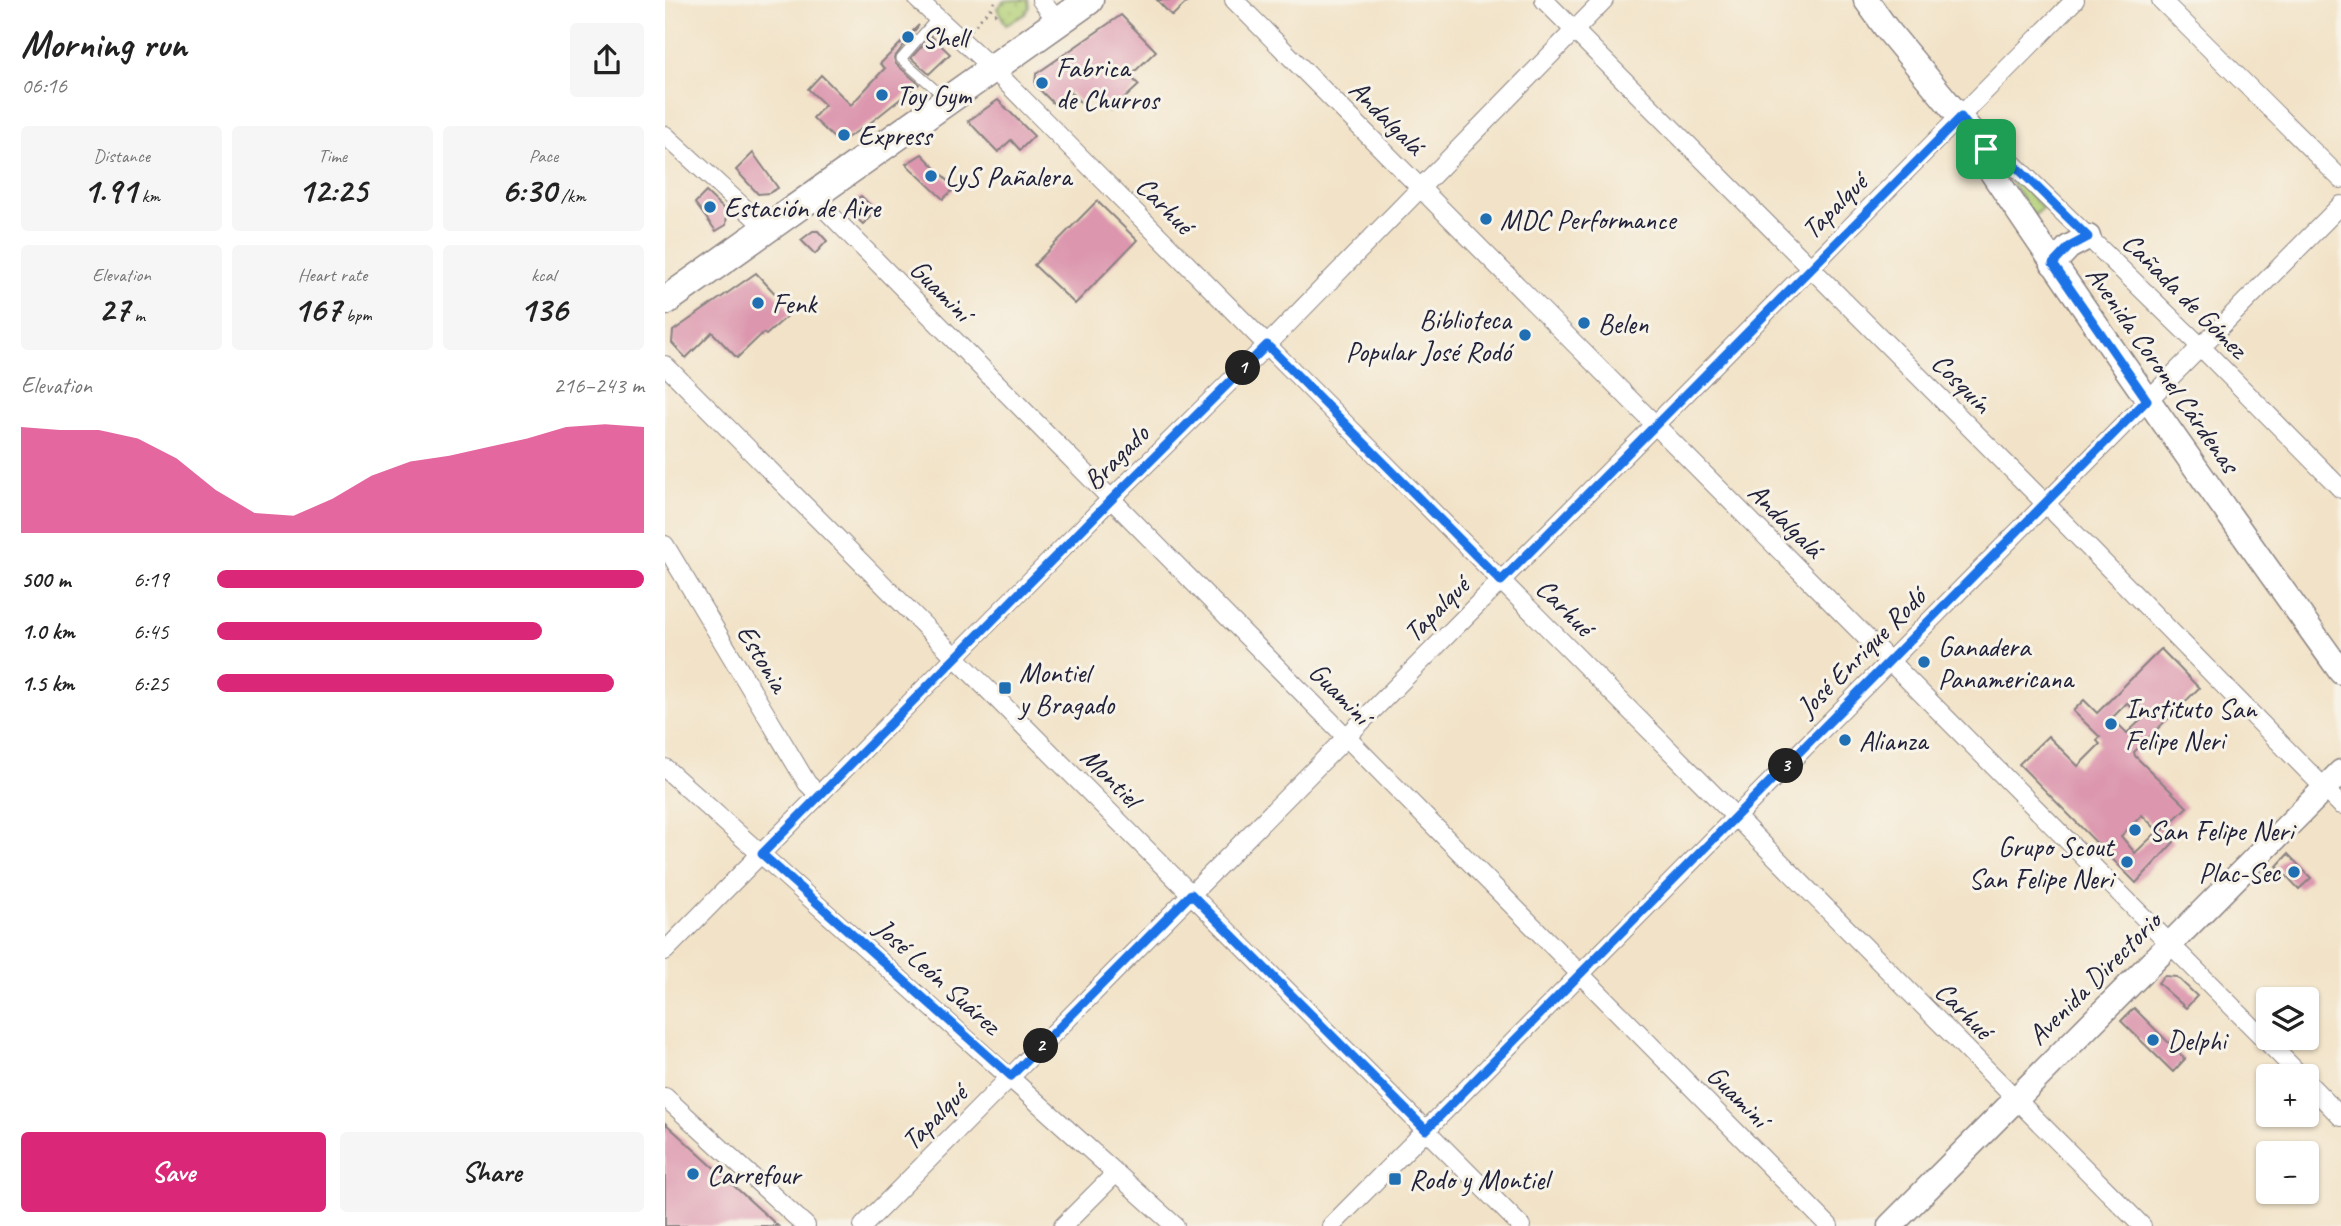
<!DOCTYPE html>
<meta charset="utf-8">
<style>
body{margin:0;font-family:Caveat,sans-serif;background:#f6f6f6;color:#222;height:100vh;display:flex;flex-direction:column;font-size:26px;white-space:nowrap}
*{box-sizing:border-box;margin:0}
p{font-size:23px;color:#767676}
.icon{flex:none;width:38px;height:38px;fill:none;stroke:currentColor;stroke-width:2;stroke-linecap:round;stroke-linejoin:round}
.map{position:relative;flex:1;overflow:hidden}
.details{display:flex;flex-direction:column;background:#fff;width:665px}
.details>*{flex:none}
.fabs{position:absolute;left:1591px;top:987px;display:grid;gap:14px}
.fabs a{display:grid;place-items:center;width:63px;height:63px;border-radius:7px;background:#fff;box-shadow:0 2px 5px #0004;font-size:35px}
.pin{position:absolute;display:grid;place-items:center;width:60px;height:60px;color:#fff;margin:-30px;border-radius:14px;box-shadow:0 4px 10px #0006}
.km{position:absolute;width:35px;height:35px;margin:-18px;border-radius:50%;background:#222;color:#fff;font-size:19px;line-height:35px;text-align:center}
.round{display:grid;place-items:center;flex:none;width:74px;height:74px;border-radius:7px;background:#f6f6f6}
.head{display:flex;align-items:center;justify-content:space-between;height:119px;padding:0 21px}
h1{font-size:38px;font-weight:700;line-height:52px}
.stats{display:grid;grid-template-columns:repeat(3,1fr);gap:10px;height:119px;padding:7px 21px}
.stats div{display:grid;align-content:center;border-radius:7px;background:#f6f6f6;text-align:center}
.stats b{font-size:35px;font-weight:700}
.stats small{font-size:19px;font-weight:400}
.stats p{font-size:19px}
.chart{height:196px;padding:14px 21px}
.chart p{display:flex;justify-content:space-between}
.chart svg{width:100%;height:126px;margin-top:7px;fill:#db2777;opacity:.7}
.cta{display:flex;gap:14px;margin-top:auto;padding:14px 21px}
.cta a{flex:1;height:80px;border-radius:7px;background:#db2777;color:#fff;font-size:28px;font-weight:700;line-height:80px;text-align:center}
.cta a+a{background:#f6f6f6;color:#222}
ul{padding:0 21px;list-style:none;font-size:23px}
li{display:grid;grid-template-columns:112px 84px 1fr;align-items:center;height:52px}
li i{height:18px;border-radius:9px;background:#db2777}
main{display:flex;flex:1;min-height:0}
.map>svg:first-child{display:block}
.grass{fill:#b3d077;stroke:#6a7959;stroke-width:2}
.park{fill:url(#park-dots);stroke:#6a7959;stroke-width:2}
.building{fill:#dc96ae;fill-rule:evenodd}
.lines{fill:none;stroke-linecap:round;stroke-linejoin:round}
.lane-casing{stroke:#8a8282;stroke-width:11}
.street-casing{stroke:#8a8282;stroke-width:20}
.secondary-casing{stroke:#8a8282;stroke-width:27}
.primary-casing{stroke:#8a8282;stroke-width:31}
.path{stroke:#8a8282;stroke-width:2.5;stroke-dasharray:2 5;stroke-linecap:butt}
.lane{stroke:#fff;stroke-width:9}
.street{stroke:#fff;stroke-width:18}
.secondary{stroke:#fff;stroke-width:24}
.primary{stroke:#fff;stroke-width:28}
.route-casing{stroke:#fff;stroke-width:14}
.route{stroke:#1a73e8;stroke-width:9}
.poi-dot{fill:#1f6fb2;stroke:#f7f3e8;stroke-width:2.5}
.labels{text-anchor:middle;dominant-baseline:central;stroke-width:6;stroke-linejoin:round;paint-order:stroke}
.poi-label{font-size:28px;fill:#22223b;stroke:#f7f3e8;text-anchor:start}
.street-label{font-size:28px;fill:#22223b;stroke:#f7f3e8}
</style>
<main>
<section class="details">
<div class="head"><div><h1>Morning run</h1><p>06:16</p></div><a class="round"><svg class="icon" aria-label="share" viewBox="0 0 24 24"><path d="M12 15V3M7 8l5-5 5 5M5 13v7h14v-7"/></svg></a></div>
<div class="stats">
<div><p>Distance</p><b>1.91<small> km</small></b></div>
<div><p>Time</p><b>12:25</b></div>
<div><p>Pace</p><b>6:30<small> /km</small></b></div>
</div>
<div class="stats">
<div><p>Elevation</p><b>27<small> m</small></b></div>
<div><p>Heart rate</p><b>167<small> bpm</small></b></div>
<div><p>kcal</p><b>136</b></div>
</div>
<div class="chart"><p><span>Elevation</span>216–243 m</p>
<svg viewBox="0 0 160 44" preserveAspectRatio="none"><path d="M0 44V7L10 8L20 8L30 11L40 18L50 29L60 37L70 38L80 32L90 24L100 19L110 17L120 14L130 11L140 7L150 6L160 7V44z"/></svg>
</div>
<ul>
<li><b>500 m</b>6:19<i style="width:100%"></i></li>
<li><b>1.0 km</b>6:45<i style="width:76%"></i></li>
<li><b>1.5 km</b>6:25<i style="width:93%"></i></li>
</ul>
<div class="cta"><a>Save</a><a>Share</a></div>
</section>
<div class="map">
<svg width="1676" height="1226" viewBox="0 0 1676 1226">
<defs>
<pattern id="park-dots" width="8" height="8" patternUnits="userSpaceOnUse" patternTransform="scale(1.75)"><rect width="8" height="8" fill="#b3d077"/><path d="M2 2h.1M6 6h.1" fill="none" stroke="#9ab268" stroke-width="1.8" stroke-linecap="round"/></pattern>
</defs>
<rect width="100%" height="100%" fill="#f7f3e8"/>
<filter id="ink" filterUnits="userSpaceOnUse"><feTurbulence type="fractalNoise" baseFrequency=".0143" numOctaves="2"/><feDisplacementMap in="SourceGraphic" scale="14" xChannelSelector="R" yChannelSelector="G"/><feConvolveMatrix kernelMatrix="1 2 1 2 8 2 1 2 1" color-interpolation-filters="sRGB"/></filter>
<filter id="wash" filterUnits="userSpaceOnUse"><feTurbulence type="fractalNoise" baseFrequency=".00686" numOctaves="4" result="noise"/><feDisplacementMap in="SourceGraphic" scale="28" xChannelSelector="R" yChannelSelector="G"/><feGaussianBlur stdDeviation="1.57" result="paint"/><feColorMatrix in="noise" values="0 0 0 0 0 0 0 0 0 0 0 0 0 0 0 0 0 1.4 0 .05"/><feComposite in="paint" operator="in"/></filter>
<g filter="url(#wash)">
<rect width="100%" height="100%" fill="#f2e3c8"/>
<path class="grass" d="M1332,161L1378,208L1369,216Z"/>
<path class="park" d="M350,0H363L364,7L360,14L341,25L332,8L339,1Z"/>
<g id="blocks">
<path class="building" d="M492,0H524L507,16Z
M456,15L491,51L465,76L474,85L447,110L429,91L416,103L405,92L391,106L370,85L371,74Z
M254,25L229,58L231,64L254,84L205,123L174,143L148,118L160,105L143,89L156,75L186,105L220,68L215,64Z
M266,36L285,54L264,74L246,58Z
M333,100L369,136L355,150L346,140L333,152L303,121Z
M88,153L113,188L104,193L93,194L71,170Z
M257,154L290,188L278,199L241,164Z
M41,192L62,212L61,225L51,231L30,203Z
M196,196L211,211L198,224L184,211V205Z
M432,201L472,240L410,304L369,265Z
M148,231H153L162,241L150,254L136,240Z
M91,273L127,312L101,335L98,333L72,358L47,332L21,358L7,343L8,331Z
M1496,649L1534,688L1469,752L1470,756L1522,807L1496,832L1509,842L1471,883L1354,764L1383,736L1413,766L1435,744L1432,741L1435,737L1408,711L1419,700L1432,713ZM1462,703L1478,718L1462,733L1447,718ZM1477,815L1493,831L1470,853L1456,836Z
M1623,854L1646,878L1634,889L1612,866Z
M1499,976L1512,977L1532,996L1521,1008L1493,983Z
M1469,1008L1520,1059L1508,1072L1456,1021Z
M0,1123L113,1226H0Z"/>
</g>
</g>
<g filter="url(#ink)">
<use href="#blocks" fill-opacity="0" stroke="#8a8282" stroke-width="2"/>
<g class="lines">
<g class="lane-casing">
<path id="lane" d="M272,18L236,59L279,97"/>
</g>
<g class="street-casing">
<path id="street" d="M253,0L328,69L1477,1226
M376,0L393,22
M569,0L1636,1076
M879,0L1380,503L1676,805
M1496,0L1676,179
M0,135L102,229
M1321,149L1337,153L1535,346L1676,489
M148,197L1164,1226
M0,365L856,1226
M0,545L142,783L154,795
M0,768L510,1226
M0,951L445,500L602,345L939,0
M1642,1082L1676,1117
M0,1097L141,1226
M198,1226L1410,0
M398,1226L451,1173
M666,1226L1676,205"/>
</g>
<g class="secondary-casing">
<path id="secondary" d="M1201,0L1221,28L1321,149L1322,165C1437,337 1556,504 1676,672
M1388,264L1404,247L1423,237
M1225,1226L1676,772"/>
</g>
<g class="primary-casing">
<path id="primary" d="M0,301L424,0"/>
</g>
<path class="path" d="M326,8L330,14L335,12
M306,30L332,0"/>
<use href="#lane" class="lane"/>
<use href="#street" class="street"/>
<use href="#secondary" class="secondary"/>
<use href="#primary" class="primary"/>
</g>
</g>
<g class="lines" filter="url(#ink)">
<g class="route-casing">
<path id="route" d="M1296,117L1321,149L1337,153L1423,237L1404,247L1388,264L1482,400L761,1130L526,894L346,1076L97,854L446,500L602,345L836,581Z"/>
</g>
<use href="#route" class="route"/>
</g>
<g class="poi-dot">
<circle cx="243" cy="37" r="7"/>
<circle cx="377" cy="83" r="7"/>
<circle cx="217" cy="95" r="7"/>
<circle cx="179" cy="135" r="7"/>
<circle cx="266" cy="176" r="7"/>
<circle cx="45" cy="207" r="7"/>
<circle cx="821" cy="219" r="7"/>
<circle cx="93" cy="303" r="7"/>
<circle cx="919" cy="323" r="7"/>
<circle cx="860" cy="335" r="7"/>
<circle cx="1259" cy="662" r="7"/>
<rect x="333" y="681" width="14" height="14" rx="3.5"/>
<circle cx="1446" cy="724" r="7"/>
<circle cx="1180" cy="740" r="7"/>
<circle cx="1470" cy="830" r="7"/>
<circle cx="1462" cy="862" r="7"/>
<circle cx="1629" cy="872" r="7"/>
<circle cx="1488" cy="1040" r="7"/>
<circle cx="28" cy="1174" r="7"/>
<rect x="723" y="1172" width="14" height="14" rx="3.5"/>
</g>
<g class="labels">
<g class="poi-label">
<text x="257" y="37">Shell</text>
<text x="391" y="67">Fabrica<tspan x="391" dy="32">de Churros</tspan></text>
<text x="231" y="95">Toy Gym</text>
<text x="193" y="135">Express</text>
<text x="280" y="176">LyS Pañalera</text>
<text x="59" y="207">Estación de Aire</text>
<text x="835" y="219">MDC Performance</text>
<text x="107" y="303">Fenk</text>
<text x="846" y="319" text-anchor="end">Biblioteca<tspan x="846" dy="32">Popular José Rodó</tspan></text>
<text x="933" y="323">Belen</text>
<text x="1273" y="646">Ganadera<tspan x="1273" dy="32">Panamericana</tspan></text>
<text x="354" y="672">Montiel<tspan x="354" dy="32">y Bragado</tspan></text>
<text x="1460" y="708">Instituto San<tspan x="1460" dy="32">Felipe Neri</tspan></text>
<text x="1194" y="740">Alianza</text>
<text x="1484" y="830">San Felipe Neri</text>
<text x="1448" y="846" text-anchor="end">Grupo Scout<tspan x="1448" dy="32">San Felipe Neri</tspan></text>
<text x="1615" y="872" text-anchor="end">Plac-Sec</text>
<text x="1502" y="1040">Delphi</text>
<text x="42" y="1174">Carrefour</text>
<text x="744" y="1179">Rodo y Montiel</text>
</g>
<g class="street-label">
<text transform="translate(722 117) rotate(45)">Andalgalá</text>
<text transform="translate(500 205) rotate(45)">Carhué</text>
<text transform="translate(1169 206) rotate(-45)">Tapalqué</text>
<text transform="translate(276 290) rotate(45)">Guaminí</text>
<text transform="translate(1520 295) rotate(45)">Cañada de Gómez</text>
<text transform="translate(1498 369) rotate(55)">Avenida Coronel Cárdenas</text>
<text transform="translate(1297 383) rotate(45)">Cosquín</text>
<text transform="translate(451 457) rotate(-45)">Bragado</text>
<text transform="translate(1121 520) rotate(45)">Andalgalá</text>
<text transform="translate(900 607) rotate(45)">Carhué</text>
<text transform="translate(771 609) rotate(-45)">Tapalqué</text>
<text transform="translate(1196 652) rotate(-45)">José Enrique Rodó</text>
<text transform="translate(98 658) rotate(59)">Estonia</text>
<text transform="translate(675 693) rotate(45)">Guaminí</text>
<text transform="translate(446 777) rotate(45)">Montiel</text>
<text transform="translate(273 976) rotate(42)">José León Suárez</text>
<text transform="translate(1429 978) rotate(-45)">Avenida Directorio</text>
<text transform="translate(1299 1010) rotate(45)">Carhué</text>
<text transform="translate(1073 1096) rotate(45)">Guaminí</text>
<text transform="translate(269 1117) rotate(-45)">Tapalqué</text>
</g>
</g>
</svg>
<div class="fabs">
<a><svg class="icon" aria-label="layers" viewBox="0 0 24 24"><path d="M12 4l9 5-9 5-9-5zM3 14l9 5 9-5"/></svg></a>
<a>+</a>
<a>−</a>
</div>
<div class="pin" style="left:1321px;top:149px;background:#1e9e55"><svg class="icon" aria-label="arrive" viewBox="0 0 24 24"><path d="M6 21V4h12l-3 4 3 4H6"/></svg></div>
<b class="km" style="left:578px;top:368px">1</b>
<b class="km" style="left:376px;top:1046px">2</b>
<b class="km" style="left:1121px;top:766px">3</b>
</div>
</main>
